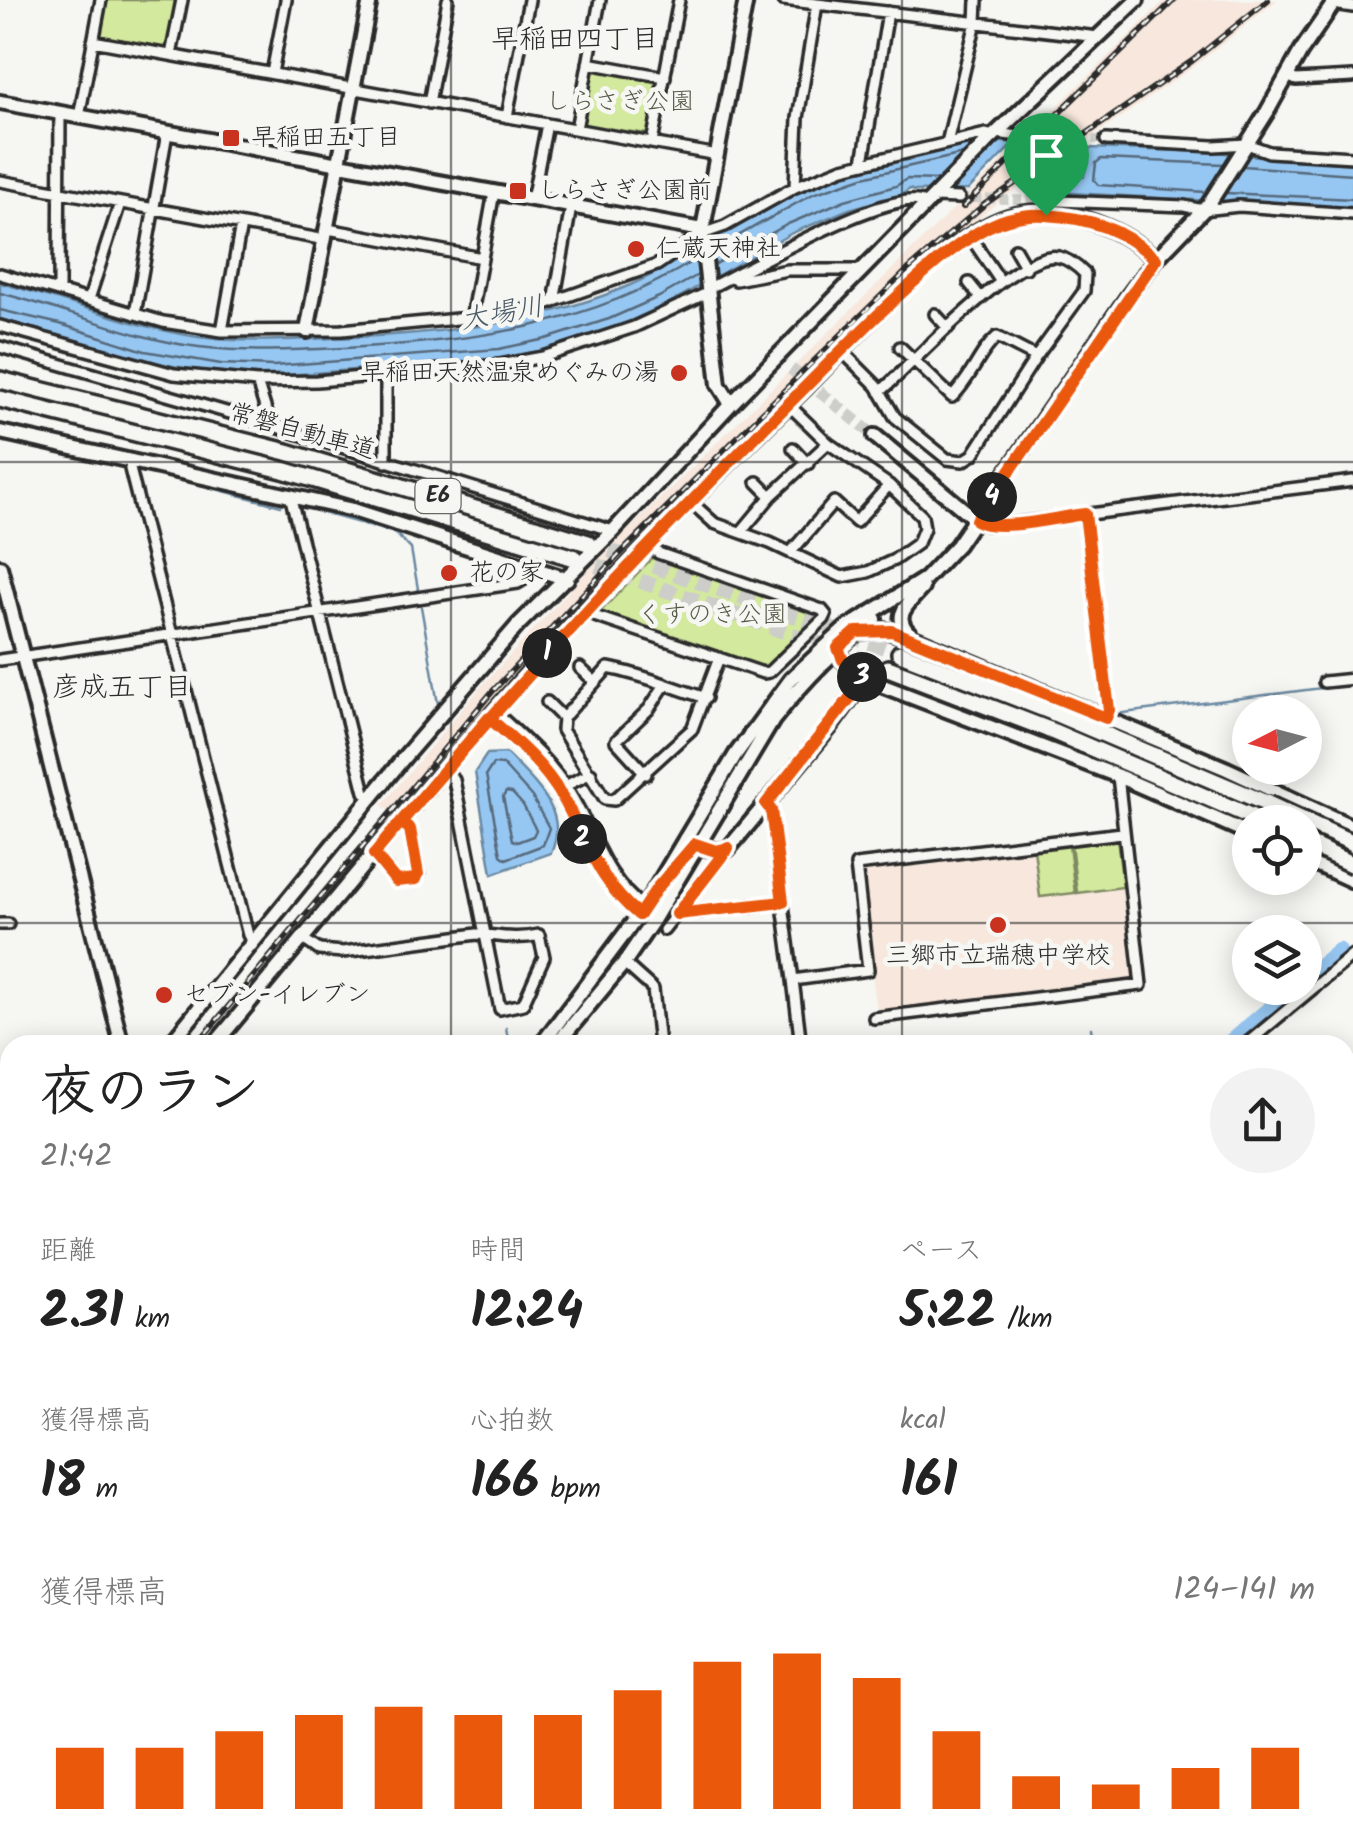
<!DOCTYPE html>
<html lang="ja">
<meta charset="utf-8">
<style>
body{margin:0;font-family:Kalam,"Klee One",sans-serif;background:#f2f2f2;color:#222;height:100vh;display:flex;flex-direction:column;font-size:38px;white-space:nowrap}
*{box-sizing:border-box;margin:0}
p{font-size:32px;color:#767676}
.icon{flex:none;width:55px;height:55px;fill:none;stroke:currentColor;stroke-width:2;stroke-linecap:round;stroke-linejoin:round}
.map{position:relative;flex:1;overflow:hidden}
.panel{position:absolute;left:0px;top:1035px;width:1355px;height:812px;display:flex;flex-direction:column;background:#fff;border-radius:30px 30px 0 0;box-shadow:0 5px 25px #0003}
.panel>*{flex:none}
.needle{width:65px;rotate:264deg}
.controls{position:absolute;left:1232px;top:695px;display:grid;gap:20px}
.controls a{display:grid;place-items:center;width:90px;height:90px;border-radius:50%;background:#fff;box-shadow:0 5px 25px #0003;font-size:50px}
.pin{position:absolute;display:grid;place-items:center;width:85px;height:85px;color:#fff;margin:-102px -42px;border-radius:50% 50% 50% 0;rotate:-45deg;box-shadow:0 0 10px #0007}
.pin .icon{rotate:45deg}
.km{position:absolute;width:50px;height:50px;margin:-25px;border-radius:50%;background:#222;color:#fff;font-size:28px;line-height:50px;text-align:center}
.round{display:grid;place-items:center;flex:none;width:105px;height:105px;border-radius:52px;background:#f2f2f2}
.head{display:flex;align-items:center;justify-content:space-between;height:170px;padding:0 40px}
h1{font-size:55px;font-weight:700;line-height:75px}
.figures{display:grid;grid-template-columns:repeat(3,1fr);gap:15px;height:170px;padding:10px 40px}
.figures div{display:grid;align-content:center}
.figures b{font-size:50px;font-weight:700}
.figures small{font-size:28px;font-weight:400}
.figures p{font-size:28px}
.chart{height:280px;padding:20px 40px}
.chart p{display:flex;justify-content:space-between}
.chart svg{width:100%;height:180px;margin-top:10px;stroke:#ea580c;stroke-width:6}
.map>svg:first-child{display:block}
.built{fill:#f7e7dc}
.green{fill:#d3e99d;stroke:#7f8a64;stroke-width:2.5}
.water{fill:#96c7f2;stroke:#6b89a2;stroke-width:2.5}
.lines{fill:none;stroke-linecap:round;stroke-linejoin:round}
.shore{stroke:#56697b;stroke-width:2.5}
.stream{stroke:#6b89a2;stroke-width:2.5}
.river{stroke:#96c7f2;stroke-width:15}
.street-tunnel{stroke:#cdcdca;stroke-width:9;stroke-dasharray:9 4.5;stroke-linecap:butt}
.secondary-tunnel{stroke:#cdcdca;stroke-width:12;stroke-dasharray:12 6;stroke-linecap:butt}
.highway-tunnel{stroke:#cdcdca;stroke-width:15;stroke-dasharray:15 8;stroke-linecap:butt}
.street-casing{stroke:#2b2b2b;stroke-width:16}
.secondary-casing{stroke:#2b2b2b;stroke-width:20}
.primary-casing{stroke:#2b2b2b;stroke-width:21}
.highway-casing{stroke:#2b2b2b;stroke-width:22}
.street{stroke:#f6f6f2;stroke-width:9}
.secondary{stroke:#f6f6f2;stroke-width:12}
.primary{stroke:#f6f6f2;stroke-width:14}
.highway{stroke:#f6f6f2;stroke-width:15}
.rail-casing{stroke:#2b2b2b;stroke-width:6}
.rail{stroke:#f6f6f2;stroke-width:2.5;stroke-dasharray:8;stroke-linecap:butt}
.highway-bridge-casing{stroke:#2b2b2b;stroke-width:22;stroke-linecap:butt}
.highway-bridge{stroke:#f6f6f2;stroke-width:15}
.route-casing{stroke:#fff;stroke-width:20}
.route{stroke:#ea580c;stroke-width:12}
.grid{fill:none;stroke:#2b2b2b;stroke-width:2.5;stroke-opacity:0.55}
.poi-dot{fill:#c8321e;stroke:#f6f6f2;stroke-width:4}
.labels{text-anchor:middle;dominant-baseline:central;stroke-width:9;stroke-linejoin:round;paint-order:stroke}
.shield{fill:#f6f6f2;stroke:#686867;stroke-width:2.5}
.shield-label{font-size:22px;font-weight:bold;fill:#2b2b2b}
.park-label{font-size:25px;fill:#555a48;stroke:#f6f6f2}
.poi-label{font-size:25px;fill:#2b2b2b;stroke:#f6f6f2;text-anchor:start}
.street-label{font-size:25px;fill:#2b2b2b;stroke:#f6f6f2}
.neighbourhood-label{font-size:28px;fill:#2b2b2b;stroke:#f6f6f2}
.water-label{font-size:28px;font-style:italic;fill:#4b5a67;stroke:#f6f6f2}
</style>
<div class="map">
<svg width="1353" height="1846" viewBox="0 0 1353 1846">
<rect width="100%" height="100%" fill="#f6f6f2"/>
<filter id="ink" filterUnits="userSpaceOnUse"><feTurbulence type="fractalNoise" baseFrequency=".01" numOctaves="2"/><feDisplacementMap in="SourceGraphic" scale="20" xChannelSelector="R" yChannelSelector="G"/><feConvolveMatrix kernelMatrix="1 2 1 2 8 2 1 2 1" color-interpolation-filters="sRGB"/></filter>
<g filter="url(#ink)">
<path class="built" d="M1165,0H1277L1196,65L996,204L917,270L606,577L488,705L394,815L382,805L479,689L590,568Z
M1116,836L1137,977L1133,981L880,1014L877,1011L859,872L862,867Z
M10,1309V1569L0,1561V1321Z
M52,1838H195L188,1846H55Z"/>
<path class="green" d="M104,0H176L167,51L97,38Z
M594,67L657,78L660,82L648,134L584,126L581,122Z
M653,557L819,614L820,618L768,668L763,669L602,615L601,611Z
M1117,838L1123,887L1077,893L1071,844Z
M1069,845L1075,893L1040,897L1034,849Z"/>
<path class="water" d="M980,140L1014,143L968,190L914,191L910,189L901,195L849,209L792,233L664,306L612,329L549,349L500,359L273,376L221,374L143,361L0,319V283C66,299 131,327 198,337C243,343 290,340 335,338C431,334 528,326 618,290C671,270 719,231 770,204C835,170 908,154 980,140Z
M1087,148L1213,152L1353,164V209L1054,192L1055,176L1084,177Z
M506,753C533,782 570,810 551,853L492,874L475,772L487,754Z"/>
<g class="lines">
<path class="shore" d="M1243,166L1353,174
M1206,192L1098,185L1094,180L1096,163L1101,159L1224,164
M1226,193L1353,199
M713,250L813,194L863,177L963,154
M714,265L788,224L845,200L896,186L907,179L938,180
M0,293C66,309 132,339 199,347C247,353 296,350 345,348C468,342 590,327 696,259
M0,310L60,324L145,351L221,364L273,366L499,349L546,339L609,319L659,297L698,275
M493,764L503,765L532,797L549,828L543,845L506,859L501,855L486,775Z
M506,792L512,793L523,805L536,830L533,836L517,842L512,840L503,797Z"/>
<path class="stream" d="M2,440L40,448
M53,451L67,454
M82,457L120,466
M135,469L149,472
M155,473L281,506
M320,512L395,533L411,549L438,704
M1116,714L1353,684
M506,1028L509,1045
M1091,1028L1093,1045
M624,1840L625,1846"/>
<path class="river" d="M1305,978L1339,950
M1226,1045L1293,988"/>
<path class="street-tunnel" d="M1025,137L1106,140
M959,198L1059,201"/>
<path class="secondary-tunnel" d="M791,369L875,436"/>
<path class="highway-tunnel" d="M588,543L900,653
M575,558L888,668"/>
<g class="street-casing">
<path id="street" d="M783,0L1098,37
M1333,4L1353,7
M93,41L717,155
M171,55L182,0
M588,63L665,77
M272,73L286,0
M1287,76L1296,80L1353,77
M429,103L448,0
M79,117L101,0
M507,117L529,0
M576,129L600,0
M997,133L1025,137
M1106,140L1214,146L1247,144L1269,152L1353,157
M652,143L679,0
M947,143L976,22L977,0
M863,162L888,12
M0,181L326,240
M795,187L798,118L817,4
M934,197L959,198
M532,200L547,124
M1059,201L1184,206L1203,210L1239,206L1353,214
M328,229L482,258
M970,236L1001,282
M1015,249L1026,268
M0,274L163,322L222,331L342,330L499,315L531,309L657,265L702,234L725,226L795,187L843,168L986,134L993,136
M736,280L787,270H862
M969,283L981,298
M707,289C742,273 897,182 926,204
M59,290L60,113
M89,299L120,203
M554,302L571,207
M135,314L167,133
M935,314L948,328
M471,319L494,192
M0,326L174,374L257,382L317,381L499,365L543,357L634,327L707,293
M222,331L241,225
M0,347L254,420L613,531
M900,347L952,397C972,378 978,353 997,337L1036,357
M842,351L877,386L895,417L947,459L963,461L973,455L1036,357L1084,291L1085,274C1078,267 1069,259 1059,257C1017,248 913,364 880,392
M386,377V462
M257,382L271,426
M793,448L808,464
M132,460L130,469L248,935L254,940
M757,482L771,496
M290,495L365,792L371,798
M691,502L714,523L770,543L842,577L868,572L894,560L918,543L924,528L922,516L889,485L828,443L788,404
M1085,514L1109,709L1106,718
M976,520L987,525H1002L1353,481
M741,532L771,496L828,443
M791,552L834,502L856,522L889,485
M588,609L597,617L763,673L769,672L824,619L826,615L822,610L658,553L649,545
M0,660L518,583L523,580L530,565
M580,668L595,682
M1324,682L1353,679
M706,698C673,688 642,674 608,668L563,718L562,730L605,799L614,800L692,729L719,658
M547,702L563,718
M495,712C521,736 550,761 569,792C595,834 603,877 644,908
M489,718C516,742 545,766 563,798C588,841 599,883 639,915
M646,774L616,741L649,709L664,686
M565,786L591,773
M766,804L772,822L793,980L868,970L856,865L1122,833
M374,854L397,881L416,879L419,874L410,829L401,821
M677,914L783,902
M0,924H8
M664,930L726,851
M303,939L319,950L343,952L477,934C499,936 517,940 539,935L544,957L523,1004L500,1009L454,780L443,771
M624,963L653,989L659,1045
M793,980L801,1045
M874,1018L1141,985L1118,776
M1245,1045L1353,955
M0,1182L10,1220
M1345,1702L1353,1695
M337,1838L346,1846
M424,1838L434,1846
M1305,1838L1312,1846
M193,1846L200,1838
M471,1846L478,1838"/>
</g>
<g class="secondary-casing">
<path id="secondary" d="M0,102L702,230
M307,331L370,0
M731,404L719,385L702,234L746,0
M0,432L353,510L567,579
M875,436L976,520
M0,567L122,1045
M861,632L880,629L914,638L1227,769L1353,827
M912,636C890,617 907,605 922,588
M836,643L843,660L865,679L1118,776L1250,834
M695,844L716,851L728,849L831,726L865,679
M1305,859L1353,881
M169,1045L406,755L519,624L613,531L731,404L989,140L1137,0
M214,1045C321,917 426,787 537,663C623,567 715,476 807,386C858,335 936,245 1002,219C1053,200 1118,225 1156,259
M541,1045L644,908L736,754L791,679L845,629L925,579L957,545L1129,295L1156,259L1208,205L1267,112L1301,51L1336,0
M556,1045L624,963L654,919L773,720C803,682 836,647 875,619
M0,1249L10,1237
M0,1300L10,1289
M1345,1329L1353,1323
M0,1663L10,1666
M1345,1664L1353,1674
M0,1801L10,1810
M0,1827L10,1818
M38,1838L44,1846
M611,1838V1846
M0,1844L10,1835
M1161,1846L1171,1838"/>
</g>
<g class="primary-casing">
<path id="primary" d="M1345,1321L1353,1241
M1298,1846V1838"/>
</g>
<g class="highway-casing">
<path id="highway" d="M0,380L287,452L588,543
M0,399L283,470L575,558
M900,653L1052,712L1268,804
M888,668L1047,729L1264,822"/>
</g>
<use href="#street" class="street"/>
<use href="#secondary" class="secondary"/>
<use href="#primary" class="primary"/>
<use href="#highway" class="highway"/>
<g class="rail-casing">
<path id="rail" d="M963,207L1174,0
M196,1045L492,692L619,555L811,364L910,268L985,204L1192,61L1268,0
M0,1271L10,1259"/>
</g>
<use href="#rail" class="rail"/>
<g class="highway-bridge-casing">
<path id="highway-bridge" d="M1268,804L1353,843
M1305,842L1353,865"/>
</g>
<use href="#highway-bridge" class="highway-bridge"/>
</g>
</g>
<g class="lines" filter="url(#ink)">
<g class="route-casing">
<path id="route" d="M1046,215C1002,212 972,234 939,260C879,310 825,368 769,423C630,561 499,704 374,854L396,881L416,879L418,874L410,829L401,822L489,718C517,742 545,766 563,798C587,841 599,883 639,915L657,888L695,844L716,851L728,848L677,914L783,902L771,810L766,804L865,679L843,660L838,648L856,632L892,631L1106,718L1109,710L1085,514C1058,517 998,533 976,520L1156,259C1122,229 1090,218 1046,215"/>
</g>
<use href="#route" class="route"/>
</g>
<path class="grid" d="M451,0V1045M902,0V1045M0,462H1353M0,923H1353M0,1384H10M1345,1384H1353M451,1838V1846M902,1838V1846"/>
<g class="poi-dot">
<rect x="221" y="128" width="20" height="20" rx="5"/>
<rect x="508" y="181" width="20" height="20" rx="5"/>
<circle cx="636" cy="249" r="10"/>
<circle cx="679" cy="373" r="10"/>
<circle cx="449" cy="573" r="10"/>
<circle cx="998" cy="925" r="10"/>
<circle cx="164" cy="995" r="10"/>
</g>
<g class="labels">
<rect class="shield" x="415.5" y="479" width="45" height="34" rx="8"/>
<g class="shield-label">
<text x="438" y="496">E6</text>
</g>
<g class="park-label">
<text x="620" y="102">しらさぎ公園</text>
<text x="712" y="615">くすのき公園</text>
</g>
<g class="poi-label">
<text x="251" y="138">早稲田五丁目</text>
<text x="538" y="191">しらさぎ公園前</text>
<text x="656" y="249">仁蔵天神社</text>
<text x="659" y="373" text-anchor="end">早稲田天然温泉めぐみの湯</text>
<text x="469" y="573">花の家</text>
<text x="998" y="956" text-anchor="middle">三郷市立瑞穂中学校</text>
<text x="184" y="995">セブン-イレブン</text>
</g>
<g class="street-label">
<text transform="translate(302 432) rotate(15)">常磐自動車道</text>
</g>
<g class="neighbourhood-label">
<text x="575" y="40">早稲田四丁目</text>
<text x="122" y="688">彦成五丁目</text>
</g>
<g class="water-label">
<text transform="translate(502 314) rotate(-10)">大場川</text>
</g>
</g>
</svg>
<div class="controls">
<a><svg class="needle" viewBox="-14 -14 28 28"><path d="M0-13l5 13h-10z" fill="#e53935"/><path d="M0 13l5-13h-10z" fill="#767676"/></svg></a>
<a><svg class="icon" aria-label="locate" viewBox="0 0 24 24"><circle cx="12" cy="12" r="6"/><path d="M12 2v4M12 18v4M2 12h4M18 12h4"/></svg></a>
<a><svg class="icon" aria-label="layers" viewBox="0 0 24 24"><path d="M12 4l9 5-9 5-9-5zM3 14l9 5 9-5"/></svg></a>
</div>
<div class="pin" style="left:1046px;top:215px;background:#1e9e55"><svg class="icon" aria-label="arrive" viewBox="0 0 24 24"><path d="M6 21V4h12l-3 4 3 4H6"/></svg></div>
<b class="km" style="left:547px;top:653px">1</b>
<b class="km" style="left:582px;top:839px">2</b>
<b class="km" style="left:862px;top:677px">3</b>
<b class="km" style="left:992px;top:497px">4</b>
<section class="panel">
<div class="head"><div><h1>夜のラン</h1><p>21:42</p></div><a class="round"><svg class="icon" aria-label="share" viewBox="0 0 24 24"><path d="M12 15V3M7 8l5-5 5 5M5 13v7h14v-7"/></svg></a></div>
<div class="figures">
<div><p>距離</p><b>2.31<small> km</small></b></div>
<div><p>時間</p><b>12:24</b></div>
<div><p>ペース</p><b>5:22<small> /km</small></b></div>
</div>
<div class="figures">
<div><p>獲得標高</p><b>18<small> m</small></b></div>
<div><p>心拍数</p><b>166<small> bpm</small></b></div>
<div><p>kcal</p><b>161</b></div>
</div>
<div class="chart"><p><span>獲得標高</span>124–141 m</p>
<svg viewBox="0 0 160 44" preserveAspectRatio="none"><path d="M5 44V29M15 44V29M25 44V25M35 44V21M45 44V19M55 44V21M65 44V21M75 44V15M85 44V8M95 44V6M105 44V12M115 44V25M125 44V36M135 44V38M145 44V34M155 44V29"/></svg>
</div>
</section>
</div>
